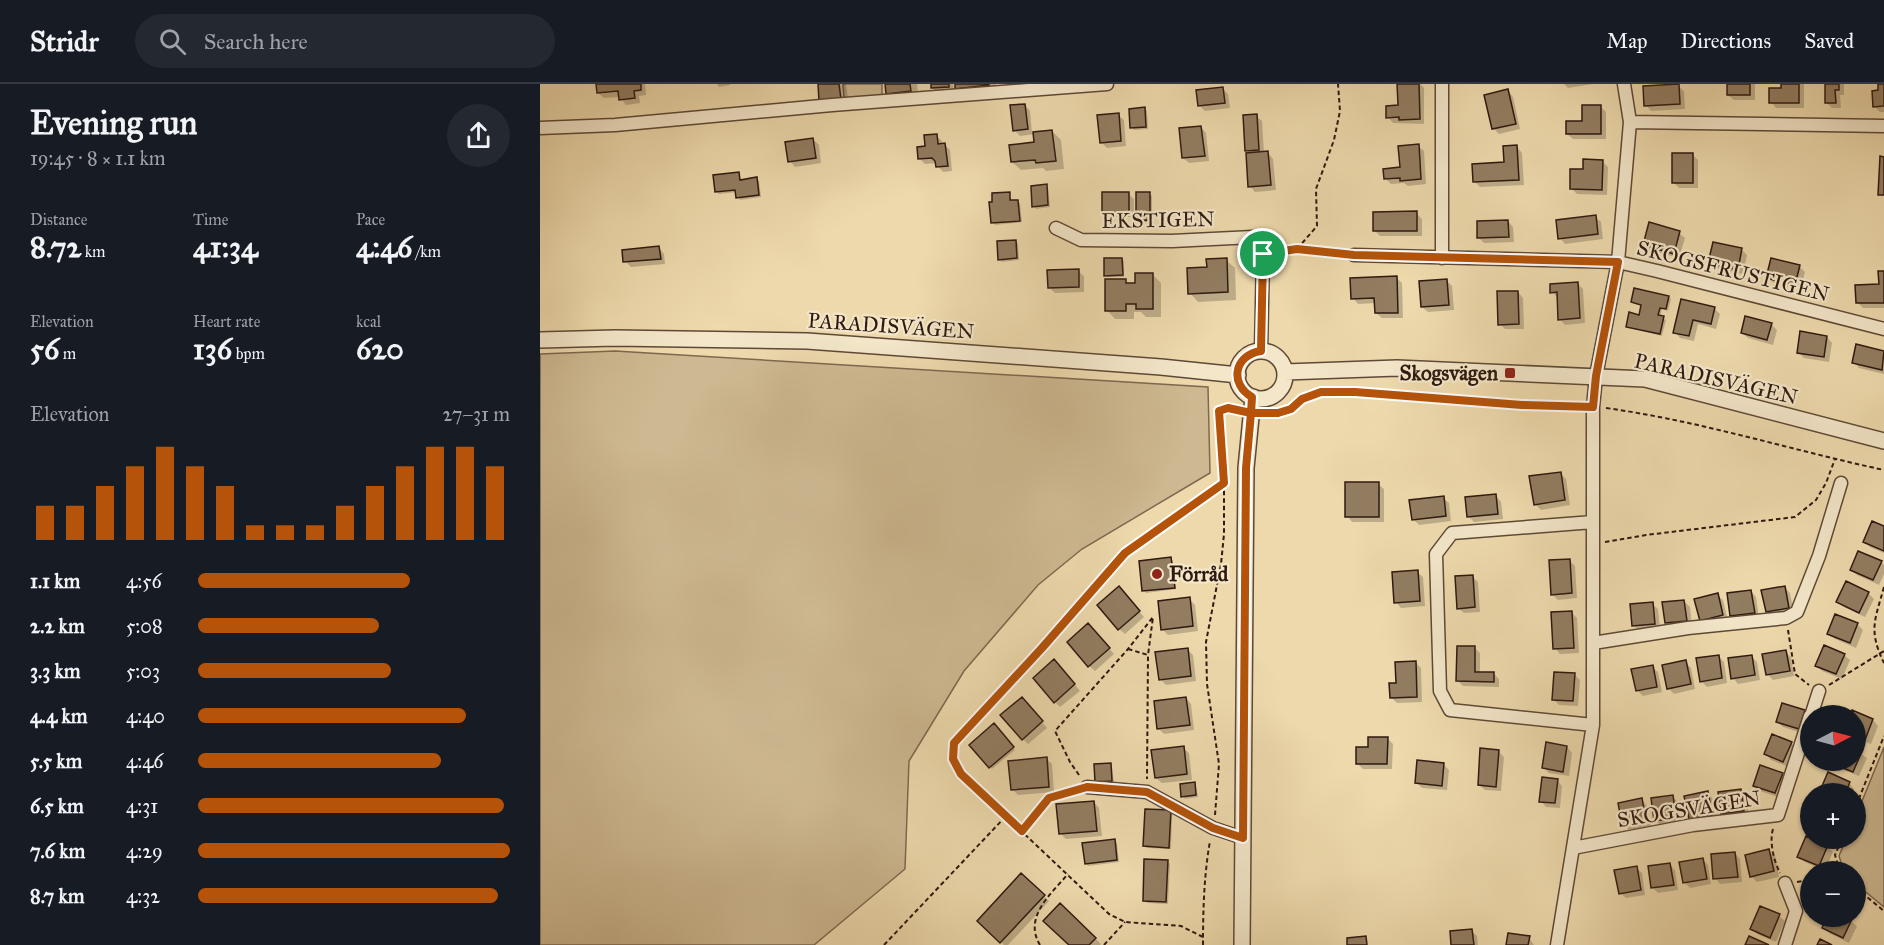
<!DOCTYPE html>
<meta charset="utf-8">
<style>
body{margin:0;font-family:"IM FELL Great Primer",serif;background:#242831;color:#f1f3f6;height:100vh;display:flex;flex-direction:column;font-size:22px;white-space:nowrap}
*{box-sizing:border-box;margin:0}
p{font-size:20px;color:#9ea1a6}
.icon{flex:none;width:33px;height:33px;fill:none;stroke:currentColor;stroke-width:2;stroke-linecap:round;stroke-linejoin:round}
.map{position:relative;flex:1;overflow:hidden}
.sheet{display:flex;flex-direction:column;background:#171b24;width:540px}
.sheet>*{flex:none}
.needle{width:39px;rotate:84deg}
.controls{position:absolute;left:1260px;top:621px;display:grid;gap:12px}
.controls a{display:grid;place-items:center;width:66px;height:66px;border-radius:50%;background:#171b24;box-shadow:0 2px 4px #0004;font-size:30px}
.pin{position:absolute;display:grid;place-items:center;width:51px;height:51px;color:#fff;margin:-26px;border:3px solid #fff;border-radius:50%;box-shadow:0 2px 6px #0007}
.round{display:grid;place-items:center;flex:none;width:63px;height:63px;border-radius:32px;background:#242831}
.headline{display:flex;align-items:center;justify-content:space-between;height:102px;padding:0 30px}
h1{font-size:33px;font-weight:700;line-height:45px}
.figures{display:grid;grid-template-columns:repeat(3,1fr);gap:9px;height:102px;padding:6px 30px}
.figures div{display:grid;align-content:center}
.figures b{font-size:30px;font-weight:700}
.figures small{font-size:16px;font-weight:400}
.figures p{font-size:16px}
.chart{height:168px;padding:12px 30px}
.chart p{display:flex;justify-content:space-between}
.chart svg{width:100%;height:108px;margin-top:6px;stroke:#b45309;stroke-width:6}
ul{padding:0 30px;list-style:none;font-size:20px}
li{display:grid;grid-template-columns:96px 72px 1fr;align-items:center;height:45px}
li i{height:15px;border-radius:8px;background:#b45309}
header{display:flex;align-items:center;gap:36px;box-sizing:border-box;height:84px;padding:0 30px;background:#171b24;border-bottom:2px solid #363941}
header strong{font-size:28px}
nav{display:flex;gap:33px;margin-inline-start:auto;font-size:21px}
.search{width:420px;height:54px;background:#242831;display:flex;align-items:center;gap:15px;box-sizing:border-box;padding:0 21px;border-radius:33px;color:#9ea1a6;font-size:22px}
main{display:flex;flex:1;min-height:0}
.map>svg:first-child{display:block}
.green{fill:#cdb891;stroke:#7e6850;stroke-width:1.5}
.shadow{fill:#0003}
.building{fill:#927d61;stroke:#2f1910;stroke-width:1.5}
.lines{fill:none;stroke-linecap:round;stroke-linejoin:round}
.minor-casing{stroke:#5e4937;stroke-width:15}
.tertiary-casing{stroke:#5e4937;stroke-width:18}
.path{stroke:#2f1910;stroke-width:2;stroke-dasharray:4.5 3;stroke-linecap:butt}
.minor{stroke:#f3e6c9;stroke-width:12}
.tertiary{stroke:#f3e6c9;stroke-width:15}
.route-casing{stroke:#fff;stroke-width:12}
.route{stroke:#b45309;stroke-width:8}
.poi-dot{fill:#8f2418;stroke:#f3e6c9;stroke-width:2}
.labels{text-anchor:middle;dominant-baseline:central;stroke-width:4.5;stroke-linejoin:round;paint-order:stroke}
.street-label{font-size:21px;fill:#2f1910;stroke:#f3e6c9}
.poi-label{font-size:21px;font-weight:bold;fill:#2f1910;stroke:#f3e6c9;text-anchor:end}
</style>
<header>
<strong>Stridr</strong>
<div class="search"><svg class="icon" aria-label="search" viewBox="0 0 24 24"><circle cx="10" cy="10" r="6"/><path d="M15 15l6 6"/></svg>Search here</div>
<nav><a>Map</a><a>Directions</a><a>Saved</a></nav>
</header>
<main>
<section class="sheet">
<div class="headline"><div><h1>Evening run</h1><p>19:45 · 8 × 1.1 km</p></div><a class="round"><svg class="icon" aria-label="share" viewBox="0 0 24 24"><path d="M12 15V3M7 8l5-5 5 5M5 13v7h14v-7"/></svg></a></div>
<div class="figures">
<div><p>Distance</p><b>8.72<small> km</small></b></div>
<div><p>Time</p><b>41:34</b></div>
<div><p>Pace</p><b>4:46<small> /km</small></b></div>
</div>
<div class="figures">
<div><p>Elevation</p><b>56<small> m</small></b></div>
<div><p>Heart rate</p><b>136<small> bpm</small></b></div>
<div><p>kcal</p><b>620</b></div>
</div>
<div class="chart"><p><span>Elevation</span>27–31 m</p>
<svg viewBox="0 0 160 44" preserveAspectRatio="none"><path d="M5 44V30M15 44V30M25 44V22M35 44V14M45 44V6M55 44V14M65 44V22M75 44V38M85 44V38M95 44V38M105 44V30M115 44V22M125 44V14M135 44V6M145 44V6M155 44V14"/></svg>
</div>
<ul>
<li><b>1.1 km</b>4:56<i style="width:68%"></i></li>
<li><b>2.2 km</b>5:08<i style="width:58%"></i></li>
<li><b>3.3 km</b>5:03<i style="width:62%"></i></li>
<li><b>4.4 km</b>4:40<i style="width:86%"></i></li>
<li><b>5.5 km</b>4:46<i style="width:78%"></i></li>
<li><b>6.5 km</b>4:31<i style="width:98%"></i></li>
<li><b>7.6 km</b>4:29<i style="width:100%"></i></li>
<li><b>8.7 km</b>4:32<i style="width:96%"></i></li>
</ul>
</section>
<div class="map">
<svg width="1344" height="861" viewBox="0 0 1344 861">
<rect width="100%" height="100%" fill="#edd9ac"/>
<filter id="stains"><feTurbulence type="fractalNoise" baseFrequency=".00333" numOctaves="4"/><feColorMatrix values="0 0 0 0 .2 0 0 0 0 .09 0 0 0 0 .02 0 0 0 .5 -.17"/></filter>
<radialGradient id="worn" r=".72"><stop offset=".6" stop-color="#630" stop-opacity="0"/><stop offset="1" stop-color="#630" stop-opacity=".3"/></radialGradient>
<path class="green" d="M303,0H342V11L304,15Z
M75,267L668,303L670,389L542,465L498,501L424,587L369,677L365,785L274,861H0V270Z
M1344,663V823L1316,800V788L1304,787L1299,772L1306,755L1316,754V732Z"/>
<path class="shadow" d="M57,0H105L106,11L99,12L100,19L86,21L80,13L64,14L58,9Z
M177,0H190V1L179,3Z
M279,0H306L309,23Z
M347,0H377L379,16L356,18L347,9Z
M392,0H413L414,8L398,9L392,4Z
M416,0H456L457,9L425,13L417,4Z
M859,0H880L884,4V40L853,39L848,33L860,23Z
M1024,0H1053L1028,4Z
M1188,0H1215V16H1194L1188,11Z
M1242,0H1264V24H1236L1231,18L1242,5Z
M1287,0H1304V11H1300L1301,24H1292L1287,19Z
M1339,0H1344V28H1340L1334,22L1340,8Z
M1138,2L1144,7L1145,25L1111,27L1106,21Z
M682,4L688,10L690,24L665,27L660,22Z
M968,7L973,13L980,45L959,50L953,44Z
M485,21L490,27L492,49L512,47L521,56L524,85L506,87L503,84L481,86L472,78L496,60L495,50L480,52L474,46Z
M1060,22L1066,28V55H1033L1027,50L1043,39Z
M604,25L607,27L608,45L594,46L592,43Z
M578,31L584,36L586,62L567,64L561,58Z
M716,32L722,37L724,69H728L733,75L736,106L715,108L710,102L711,70L707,66Z
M661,43L666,49L669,77L649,79L643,74Z
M396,52L402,57V61H405L410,66L412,87L403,88L398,82L397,79L385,80L379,74Z
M273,55L279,61L281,79L255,83L250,77Z
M878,62L884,67L886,100L868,102L864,99L851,100L845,94L861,85Z
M977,63L982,69L984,101L940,103L935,98L966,80Z
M1153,71L1158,76V104H1139L1133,98Z
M1062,77L1068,83L1067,111L1037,110L1031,104L1044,87Z
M198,89L201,97L216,95L219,97L221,113L200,116L197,108L179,110L176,107Z
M506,102L508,104L510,123L496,125L494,122Z
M469,109L472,118L478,117L480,120L482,138L455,141L453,138Z
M588,110L594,115V133H570L564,127Z
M609,110L612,112V138H600L598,136Z
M876,129L882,135V152H840L835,147Z
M1055,133L1061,138L1063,155L1025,160L1020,154Z
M968,137L973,143L974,158L944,159L939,154Z
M1139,149L1145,154L1139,174L1110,166L1105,160Z
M476,157L478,160L479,176L462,178L459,175Z
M1174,159L1202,166L1207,171L1203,190L1175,184L1170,178Z
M119,164L124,170L125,180L91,183L85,177Z
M582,175L584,177V193H568L565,191Z
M686,176L695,184L696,216L658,218L650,209L668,184Z
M1259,182L1265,188L1260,206L1234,199L1228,194Z
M538,187L544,192V208L515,209L509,203Z
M1344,188V224H1323L1318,219L1340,202Z
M613,191L621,199V233H606L601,228H594V235H575L567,226L585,197L589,200H596Z
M857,194L862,199L863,234H842L836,229V219L818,220L813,214Z
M906,196L912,202L914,226L888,228L882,223Z
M1038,200L1043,205L1045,239L1025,241L1020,235L1019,214L1011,208Z
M978,208L983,214L984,245H965L960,240Z
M1128,213L1131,215L1128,227L1122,225L1120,233L1126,236L1122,252L1090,244L1087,242L1100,232L1102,222L1093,218Z
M1142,217L1174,224L1180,230L1176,245L1158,240L1154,257L1140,254L1135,248Z
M1231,240L1237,246L1233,261L1208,254L1202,249Z
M1287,253L1292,259L1289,278L1264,274L1258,268Z
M1318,262L1344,269V290L1319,284L1314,278Z
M1020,389L1026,395L1030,421L1001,426L995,420Z
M838,400L844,405V438H812L807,432Z
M956,412L961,418L963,435L934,438L928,432Z
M903,414L909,419L911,437L879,441L873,435Z
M1344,444V469L1330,463L1325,457Z
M631,475L633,477L636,505L606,509L604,506Z
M1029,476L1035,482L1037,514L1018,516L1012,510Z
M1341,478L1344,481V490L1339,501L1317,491L1312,486Z
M877,488L883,493L885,522L861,524L856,518Z
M932,492L938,498L940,528L924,529L918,524Z
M1244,503L1250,509L1254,529L1233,533L1227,528Z
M1211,507L1216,513L1219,534L1197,537L1192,531Z
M1328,509L1334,515L1325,533L1304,523L1298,518Z
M584,510L604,533L585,550L579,545Z
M1177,511L1183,516L1188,536L1167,541L1161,536Z
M649,515L655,521L658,547L628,551L622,545Z
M1144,517L1150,523L1152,542L1132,544L1126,539Z
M1112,520L1118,525L1120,545L1099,546L1093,541Z
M1031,528L1037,534L1039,569L1020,570L1015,564Z
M1317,540L1323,546L1316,564L1295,555L1289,550Z
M554,547L574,570L555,587L549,582Z
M935,564L940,569V589H953L959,595V603L923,602L918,597Z
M647,565L653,571L656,597L626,601L620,595Z
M1245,568L1251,573L1254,592L1233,596L1228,591Z
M1304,571L1310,576L1302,595L1282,587L1277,581Z
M1178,572L1184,578L1187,599L1167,603L1161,597Z
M1211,572L1217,578L1220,596L1198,600L1193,594Z
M1145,578L1151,584L1155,605L1134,610L1128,604Z
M876,579L881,584L882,618L857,619L851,613L857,601Z
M520,583L540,607L520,623L515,618Z
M1112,583L1118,588L1122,608L1103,612L1097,606Z
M1034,590L1040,596L1038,622L1019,621L1014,616Z
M646,614L651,620L654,646L624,650L618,644Z
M487,620L507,644L488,660L483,655Z
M1264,627L1269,633L1264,650L1243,643L1238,638Z
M1313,628L1333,636L1338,642L1331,660L1316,654V632Z
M454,642L475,666L452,685L431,661Z
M847,654L853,660L852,685H823L817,679L830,665Z
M1251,659L1257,665L1249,683L1231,676L1226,670Z
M1027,663L1032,669L1029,692L1009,689L1004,684Z
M643,664L649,669L652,696L622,699L616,694Z
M1316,666L1327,674L1319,692L1301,685L1295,679L1316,676Z
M958,667L964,673L961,707L945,706L939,701Z
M506,674L512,680L514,708L478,711L472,705Z
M570,680L572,683L574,699L559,700L557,698Z
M903,680L909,686L907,706L882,704L877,699Z
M1242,690L1247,696L1241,714L1220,707L1215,701Z
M1017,696L1022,702L1020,724L1006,723L1001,717Z
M1309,699L1314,705L1312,710L1281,709Z
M654,700L656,702L658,713L645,715L643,712Z
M1200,706L1206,712L1209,732L1188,735L1183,729Z
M1167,709L1173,715L1177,736L1156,740L1150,734Z
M1133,713L1138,718L1141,740L1121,742L1115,736Z
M1102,716L1107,722L1111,742L1089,746L1083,740Z
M554,718L559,724L562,752L526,755L520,749Z
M630,728L632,730L631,765L607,764L605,762Z
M574,757L577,759L579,778L548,782L546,779Z
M1287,762L1293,768L1285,787L1265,778L1259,773Z
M1229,767L1235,772L1239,793L1217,798L1211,792Z
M1195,769L1200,775L1202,798L1180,800L1175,794Z
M1163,776L1168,781L1171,800L1150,804L1144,798Z
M628,777L630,780L628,820L607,819L604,816Z
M1130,781L1135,786L1138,806L1118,809L1113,804Z
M1096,784L1102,789L1105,811L1086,814L1080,809Z
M481,791L509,817L468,861H464L439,837Z
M520,821L561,860L560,861H531Z
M1239,832L1245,837L1236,858L1217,850L1212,844Z
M1304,832L1317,842L1309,859L1289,849L1284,844Z
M931,846L937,852L938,861H913Z
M989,854L994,861H967Z"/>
<path class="building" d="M56,0H101V6L94,7L95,14L79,16L78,7L57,9Z
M278,0H299L301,15L279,17Z
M345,0H370L371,7L346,10Z
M391,0H409V3L391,4Z
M415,0H449V1L415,5Z
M857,0H879L880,35L859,36V33L846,34V22L858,21Z
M1139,0L1140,20L1104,22L1103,2Z
M1187,0H1210V11H1187Z
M1241,0H1259V19H1229V4H1241Z
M1285,0H1299V6H1295L1296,19H1285Z
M1338,0H1344V22L1333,23L1332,7L1338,6Z
M683,3L685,19L658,22L656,6Z
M968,5L976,40L952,45L944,11Z
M485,20L488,45L473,47L470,21Z
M1042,21H1061V50H1026V37H1042Z
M605,23L606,43L590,44L589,25Z
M579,29L581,57L560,59L557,31Z
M717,30L719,66L705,67L703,31Z
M661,42L665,72L642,74L639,44Z
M512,46L516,77L496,79L495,76L471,78L469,61L494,58L493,48Z
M397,50L398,60L405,59L408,82L396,83L395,77L392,74L378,75L377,63L385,62L384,51Z
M273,54L276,74L248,78L245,58Z
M879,60L881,95L860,97V94L844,95L843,85L860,83L858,62Z
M977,61L979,96L933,98L932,80L964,78L963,62Z
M728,67L731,101L708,103L706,69Z
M1132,69H1153V99H1132Z
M1340,72L1344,73V111H1338Z
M1043,75L1063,76L1062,106L1030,105V85H1043Z
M199,88L200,96L217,93L219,111L196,114L195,106L175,108L173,91Z
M507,100L508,121L492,123L491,102Z
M470,108V116H478L480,137L451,139L449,118H452V109Z
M562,108H589V128H562Z
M596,108H610V136L596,137Z
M877,127V147H833V128Z
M1056,131L1058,150L1018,155L1016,136Z
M968,136L969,153L937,154V137Z
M1109,138L1140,147L1134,170L1103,161Z
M476,156L477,174L458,176L457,157Z
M1173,158L1202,164L1198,186L1168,179Z
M119,162L121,175L83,178L82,166Z
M564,174H582L583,191L564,192Z
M687,174L688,208L648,210L647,184L667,183L666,175Z
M1231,174L1260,181L1255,201L1226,194Z
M539,185V203L508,204L507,186Z
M1338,187H1344V219H1316L1315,201L1339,200Z
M595,189H613V225H596V220H586V227H565V195H586V199H595Z
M857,192L858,229H835L834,214L811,215L810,194Z
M907,195L909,221L881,223L879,197Z
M1038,198L1040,234L1018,236L1017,208L1010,209V200Z
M1094,204L1129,212L1126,225L1120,224L1118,231L1124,232L1120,250L1086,243L1089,228L1099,231L1101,221L1091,218Z
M957,207H978L979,240L958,241Z
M1141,215L1175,223L1171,240L1153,236L1149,252L1133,249Z
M1205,232L1232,239L1227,256L1201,249Z
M1260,247L1287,252L1284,273L1257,269Z
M1316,260L1344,267L1342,286L1312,279Z
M1021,388L1025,416L994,421L989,392Z
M805,398H839V433H805Z
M956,410L958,430L927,433L925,413Z
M904,412L906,432L872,436L869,416Z
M1332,437L1344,442V467L1323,458Z
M1318,467L1342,477L1333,496L1310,486Z
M631,473L635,504L602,507L599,477Z
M1030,475L1032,509L1011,511L1009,476Z
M878,486L880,517L854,519L852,488Z
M933,491L935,523L917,525L915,492Z
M1306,497L1329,508L1319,529L1296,518Z
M579,502L600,527L578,546L557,521Z
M1245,502L1249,524L1226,528L1221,506Z
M1211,506L1215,529L1190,532L1187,509Z
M1178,509L1183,531L1160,537L1154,515Z
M650,513L653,542L621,546L618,517Z
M1144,516L1147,537L1125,539L1122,518Z
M1113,518L1115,540L1092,542L1090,520Z
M1032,527L1034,564L1013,565L1011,528Z
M1295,530L1318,539L1310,559L1287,550Z
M548,539L570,564L548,583L527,558Z
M1284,561L1305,570L1296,590L1275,582Z
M917,562H935V588H954V598L916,597Z
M648,564L651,592L619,596L615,568Z
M1246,566L1250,587L1226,591L1222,570Z
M1179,571L1182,594L1160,598L1156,574Z
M1212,571L1215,591L1191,595L1188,574Z
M514,575L535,600L514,619L493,594Z
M1146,576L1151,600L1127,605L1122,581Z
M876,577L877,613L850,614L849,599H856L855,578Z
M1113,581L1117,603L1096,607L1091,585Z
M1014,588L1035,589L1033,617L1012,616Z
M482,613L503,637L482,656L460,631Z
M646,613L650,641L617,645L614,617Z
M1242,619L1265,626L1259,645L1236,638Z
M1312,626L1333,635L1325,656L1316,652V632H1310Z
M454,639L474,663L449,684L429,661Z
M1232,650L1252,658L1243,678L1224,670Z
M828,653H848L847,680H816V663H828Z
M1006,658L1027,662L1023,688L1002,684Z
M644,662L647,690L615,694L611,666Z
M940,664L959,666L956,703L938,701Z
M1316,664L1322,667L1313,688L1293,680L1295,676H1316Z
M507,673L509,703L471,706L468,677Z
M877,676L904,679L902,702L875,699Z
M571,679L572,697L555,698L554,680Z
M1220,681L1243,689L1235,709L1213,702Z
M1288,688L1310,698L1305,710L1279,709Z
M1002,693L1018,695L1015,719L999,718Z
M655,698L656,711L641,713L640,700Z
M1201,705L1204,727L1181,730L1178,708Z
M1168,707L1172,731L1149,735L1144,712Z
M1133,711L1136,734L1114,737L1111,714Z
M1102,714L1106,737L1082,741L1078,719Z
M554,717L557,747L519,750L516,720Z
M605,725L631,726L629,764L603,762Z
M1266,752L1288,761L1279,782L1257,773Z
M575,755L577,776L545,780L542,759Z
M1229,765L1234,787L1210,793L1205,771Z
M1195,768L1198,793L1173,795L1171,770Z
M1163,774L1167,795L1143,799L1139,778Z
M604,775L628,776L626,818L603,817Z
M1130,779L1134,801L1111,804L1108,782Z
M1097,782L1101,806L1079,810L1074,786Z
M481,789L505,811L460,859L437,837Z
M520,819L556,854L549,861H529L503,837Z
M1220,822L1240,830L1230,854L1210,845Z
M1287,832H1308L1312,835L1303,854L1282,844Z
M932,845L934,861H911L910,847Z
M968,849L990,852L988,861H966Z
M826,852L827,861H807V854Z
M1209,852L1229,861H1205Z
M1280,855L1292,861H1277Z"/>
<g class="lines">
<g class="minor-casing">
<path id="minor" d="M1090,38L1344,42
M0,44L75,41L292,21L567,0
M516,144L541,156L632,157L713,153L719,158L723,170L721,267
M814,171L1078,178L1117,187L1344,245
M902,174V0
M1053,559L1148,544L1246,534L1257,528L1279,472L1301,399
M1271,632L1279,607
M1053,641L910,626L900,607L896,470L912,449L1053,438
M547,703L607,708L673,744L703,754
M1033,764L1153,741L1238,731L1270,632
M1017,861L1053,641V323L1056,292L1078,178L1090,38L1084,0
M1245,861L1256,827L1245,799"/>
</g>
<g class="tertiary-casing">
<path id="tertiary" d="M0,256L75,254L267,257L621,283L698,291
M697 291a24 24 0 1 1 48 0a24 24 0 1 1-48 0Z
M745,288L857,284L1105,295L1344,357
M702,861L706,384L713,313"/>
</g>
<path class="path" d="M758,165L803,170
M735,168L757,165L777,142L776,105L794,56L800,27L798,0
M1066,324C1160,337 1251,366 1344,386
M725,329H738L751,325L762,315L781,307L815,308L982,321L1039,322
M1065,458L1106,451L1255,433L1276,416L1286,399L1295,375
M1344,503C1335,536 1328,546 1344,579
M1248,546L1255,590L1269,601
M588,565L608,571L607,695
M1289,601L1344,567
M539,691L530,678L515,647L588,565L613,533L608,571
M1316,722L1344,652
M675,731L679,680L667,600L666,558L681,480L684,450V399L679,327L688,324L698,326
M1233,745C1229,758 1234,777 1240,789
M482,747L509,714L535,706
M1300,788L1295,771L1302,754
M1257,798L1270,796
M1316,804L1344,827
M663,853L641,842L585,838L569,830L421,690L413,675L414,659L502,564L585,469L683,400
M344,861L466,732
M500,861C483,833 511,810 528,790
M564,861L585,838
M663,861C663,826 664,791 670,757"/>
<use href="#minor" class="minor"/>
<use href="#tertiary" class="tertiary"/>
</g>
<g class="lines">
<g class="route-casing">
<path id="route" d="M723,170L721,267C694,271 689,300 712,313L711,329L688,324L679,327L684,399L585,469L502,564L414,659L413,675L421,690L482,747L509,714L547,703L607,708L673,744L703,754L706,384L711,329H738L751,325L762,315L781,308H815L982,321L1053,323L1056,292L1078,178L814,171L757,165L723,170"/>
</g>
<use href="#route" class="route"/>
</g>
<g class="poi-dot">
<rect x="964" y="283" width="12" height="12" rx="3"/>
<circle cx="617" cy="490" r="6"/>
</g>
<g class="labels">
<g class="street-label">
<text transform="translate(618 136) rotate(-1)">EKSTIGEN</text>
<text transform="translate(1193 187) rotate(14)">SKOGSFRUSTIGEN</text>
<text transform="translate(351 242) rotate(4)">PARADISVÄGEN</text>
<text transform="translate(1176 295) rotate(13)">PARADISVÄGEN</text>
<text transform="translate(1149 725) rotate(-9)">SKOGSVÄGEN</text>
</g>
<g class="poi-label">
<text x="958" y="289">Skogsvägen</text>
<text x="629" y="490" text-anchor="start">Förråd</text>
</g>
</g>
<rect width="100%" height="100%" filter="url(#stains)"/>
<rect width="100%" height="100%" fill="url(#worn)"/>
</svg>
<div class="controls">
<a><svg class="needle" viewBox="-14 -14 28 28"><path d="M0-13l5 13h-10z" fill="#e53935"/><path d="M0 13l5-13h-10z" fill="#9ea1a6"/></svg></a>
<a>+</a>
<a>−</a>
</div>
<div class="pin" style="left:723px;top:170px;background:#1e9e55"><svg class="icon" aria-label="arrive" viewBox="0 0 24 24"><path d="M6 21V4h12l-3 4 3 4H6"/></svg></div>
</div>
</main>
